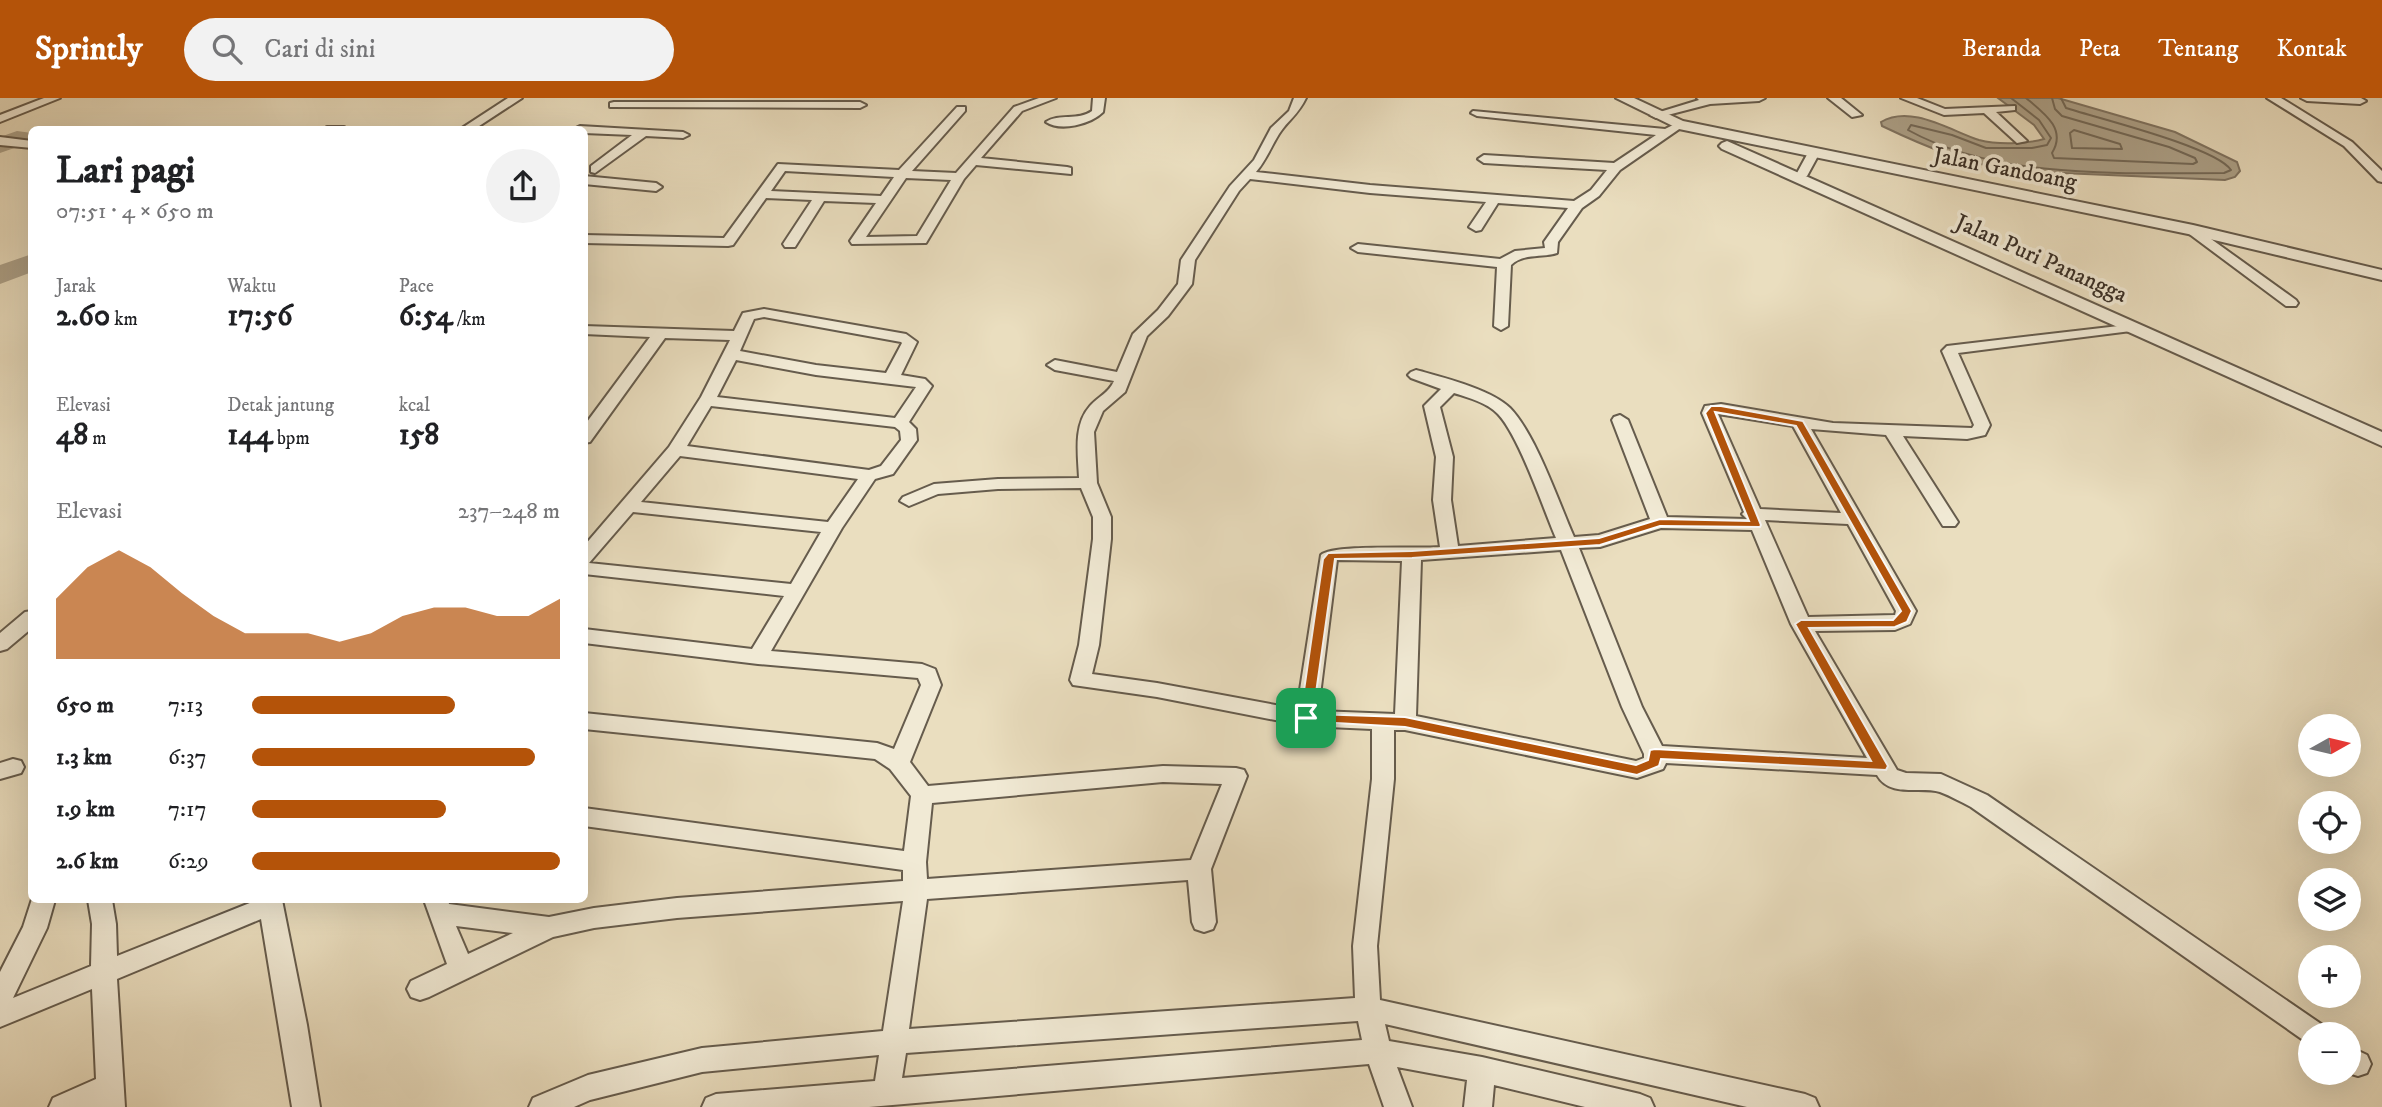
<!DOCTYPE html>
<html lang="id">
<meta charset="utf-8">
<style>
body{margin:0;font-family:"IM FELL DW Pica",serif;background:#f2f2f2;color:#202124;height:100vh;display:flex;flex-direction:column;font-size:26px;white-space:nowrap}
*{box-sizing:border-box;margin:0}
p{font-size:23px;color:#757577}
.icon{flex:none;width:38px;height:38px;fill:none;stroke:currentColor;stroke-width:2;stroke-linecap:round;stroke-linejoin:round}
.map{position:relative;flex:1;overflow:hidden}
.drawer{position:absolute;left:28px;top:28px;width:560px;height:777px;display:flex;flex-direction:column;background:#fff;border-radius:10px;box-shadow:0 7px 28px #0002}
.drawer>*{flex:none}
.needle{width:46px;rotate:82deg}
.tools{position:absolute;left:2298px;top:616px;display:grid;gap:14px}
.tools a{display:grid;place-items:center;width:63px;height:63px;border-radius:50%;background:#fff;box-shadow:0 7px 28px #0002;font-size:35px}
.pin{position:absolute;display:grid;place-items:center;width:60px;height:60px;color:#fff;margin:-30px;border-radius:14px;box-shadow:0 4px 10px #0006}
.round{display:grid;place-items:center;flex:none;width:74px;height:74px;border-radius:37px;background:#f2f2f2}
.headline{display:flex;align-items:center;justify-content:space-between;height:119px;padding:0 28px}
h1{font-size:38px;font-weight:700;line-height:52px}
.figures{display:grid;grid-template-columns:repeat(3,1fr);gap:10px;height:119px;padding:7px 28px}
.figures div{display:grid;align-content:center}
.figures b{font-size:30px;font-weight:700}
.figures small{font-size:19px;font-weight:400}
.figures p{font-size:19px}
.chart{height:196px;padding:14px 28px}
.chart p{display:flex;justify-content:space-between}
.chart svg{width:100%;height:126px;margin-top:7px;fill:#b45309;opacity:.7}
ul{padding:0 28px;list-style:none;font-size:23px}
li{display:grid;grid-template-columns:112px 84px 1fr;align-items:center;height:52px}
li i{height:18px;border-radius:9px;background:#b45309}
header{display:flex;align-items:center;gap:42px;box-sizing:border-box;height:98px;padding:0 35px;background:#b45309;color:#fff}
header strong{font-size:33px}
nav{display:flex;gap:38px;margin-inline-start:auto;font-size:24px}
.search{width:490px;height:63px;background:#f2f2f2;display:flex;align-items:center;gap:18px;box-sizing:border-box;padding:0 24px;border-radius:38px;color:#757577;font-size:26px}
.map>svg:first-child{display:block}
.water{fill:#aea38b;stroke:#807563;stroke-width:2}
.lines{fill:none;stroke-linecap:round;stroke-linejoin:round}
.shore{stroke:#746a59;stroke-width:2}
.river{fill:#aea38b;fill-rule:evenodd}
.minor-casing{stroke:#665c4d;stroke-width:4}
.tertiary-casing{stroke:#665c4d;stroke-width:4}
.minor{fill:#f1ead5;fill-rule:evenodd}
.tertiary{fill:#f1ead5;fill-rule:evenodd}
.route{fill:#b45309;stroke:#fff;stroke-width:2;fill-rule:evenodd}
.labels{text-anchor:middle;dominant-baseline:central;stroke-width:7;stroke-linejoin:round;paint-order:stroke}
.far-street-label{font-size:23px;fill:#3a3027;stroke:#f1ead5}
</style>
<header>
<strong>Sprintly</strong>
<div class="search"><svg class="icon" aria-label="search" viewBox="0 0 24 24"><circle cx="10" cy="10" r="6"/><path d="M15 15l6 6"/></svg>Cari di sini</div>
<nav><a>Beranda</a><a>Peta</a><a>Tentang</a><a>Kontak</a></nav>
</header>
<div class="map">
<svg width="2382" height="1009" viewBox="0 0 2382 1009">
<rect width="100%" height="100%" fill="#eadebf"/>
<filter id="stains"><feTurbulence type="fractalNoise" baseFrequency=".00286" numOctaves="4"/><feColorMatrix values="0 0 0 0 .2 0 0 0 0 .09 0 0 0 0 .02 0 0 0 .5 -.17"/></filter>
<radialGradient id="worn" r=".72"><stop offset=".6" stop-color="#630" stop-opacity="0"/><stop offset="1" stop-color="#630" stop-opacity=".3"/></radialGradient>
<path class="water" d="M1998,0H2058L2175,34L2237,64L2240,73L2235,79L2225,82L2016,73C1967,66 1926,49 1882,28L1881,24C1911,6 1951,33 1979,42C1998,47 2026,46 2044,41L2034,27Z"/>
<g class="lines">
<path class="shore" d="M2011,0L2039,22L2051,40L2047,47L2032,50H1986L1952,37L1911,27L1908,32C1998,82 2123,75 2224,75L2231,72C2216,49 2097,20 2066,10L2061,0
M2026,0C2044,15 2067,31 2052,55L2054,60L2193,66L2197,64L2195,60L2169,49L2062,18L2055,11L2052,0
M2074,32L2120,46L2122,51L2072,50L2070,35Z"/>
<path class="river" d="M17,33L32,35V49L20,48L0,55V39Z
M32,156V174L0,186V167Z"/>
<g class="minor-casing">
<path id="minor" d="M44,0H60L0,24V17Z
M508,0H522L473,32H459Z
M1039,0H1056L1022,13L981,60L1067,69L1071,70V76L976,67L964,81L926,145L852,146L850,143L876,105L824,103L795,149H785L783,146L812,102L766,100L733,147L728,148L584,145V137L724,140L778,66L899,72L957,9H965V13L912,73L956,75L1014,9ZM785,73L894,79L881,98L771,93ZM906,80L951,82L917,138L866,139Z
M1093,0H1105L1103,14C1091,26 1061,34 1046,24C1059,15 1078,23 1092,13Z
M1294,0H1306C1298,17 1288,22 1279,36C1271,49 1266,62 1256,74L1370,87L1574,103L1591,92L1607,72L1484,65L1478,61L1484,57L1614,65L1656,37L1477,18L1471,15L1473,13L1665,31L1679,24L1685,27L1620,72L1599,98L1582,110L1558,144L1557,155C1542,160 1523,155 1511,167L1508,228L1501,232L1494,228L1497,169L1358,154L1351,150L1358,146L1500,161L1515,153L1545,150L1544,144L1568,110L1498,105L1481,132L1476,133L1469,129L1486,104L1370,95L1250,81L1239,93L1195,162L1192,186L1168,218L1147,238L1125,294L1103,313L1094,334L1097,385L1111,419V441L1099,547L1092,576L1157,585L1297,611L1321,457C1333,446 1418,451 1440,449L1433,402L1436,359L1424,308L1441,291L1411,280L1408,277L1411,274L1416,272C1441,279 1491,291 1510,310C1536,337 1558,403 1574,439L1599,437L1650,421L1612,322L1614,319L1620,317L1628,322L1667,419L1747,421L1742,416L1744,414L1702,315L1705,308L1721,306L1833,325L1972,330L1974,327L1942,253L1947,248L2136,226L2138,229L2136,232L2131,233L1958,255L1990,327L1985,337L1967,341L1903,338L1958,424L1955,428H1943L1886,337L1811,331L1916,513L1910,526L1895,532L1815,533L1897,672L1906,675L1941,676L1987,697L2324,928L2328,936H2310V946L2306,944L1971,709C1961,704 1951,698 1940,694C1920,688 1890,700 1877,677L1666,665L1663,671L1637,680L1405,632H1394V681L1377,848L1380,902L1805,996L1815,1000L1819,1009H1747L1385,926L1389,943L1482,959L1640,996L1650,1000L1654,1009H1585L1494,987L1492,1009H1464L1467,982L1397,969L1412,1009H1384L1369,966L869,1009H702L706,1000L716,996L875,983L879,957L702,974L590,1002L574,1009H529L533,1000L588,977L702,950L883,933L903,803L677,820L594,830L553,839L429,899L420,902L411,899L407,891L411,883L447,866L424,802H448L449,806L549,819L594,810L677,800L903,783V772L584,728V710L904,753L911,698L890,671L875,661L584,631V615L877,645L894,651L921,587L918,580L758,566L584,545V531L752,551L784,498L584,476V448L669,349L701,299L730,242L665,240L590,344L584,345V328L650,239L584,236V228L734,233L743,215L764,211L906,236L917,244L901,277L925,281L932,288L909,324L916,331L917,342L893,376L875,381L842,430L771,553L922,566L935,571L941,587L910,664L928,688L1163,668L1236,670L1244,672L1247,678L1211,771L1216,824L1213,831L1204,834L1195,831L1192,824L1188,782L927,801L909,931L1355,900L1353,848L1372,681V631L1306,628L1157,599L1073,587L1070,582L1079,547L1093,441V419L1081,390L998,391L938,396L909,408L900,403L903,399L934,386L998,381L1079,380C1078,356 1073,327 1090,308C1099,298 1109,295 1114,283L1055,272L1047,267L1055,262L1117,274L1133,236L1158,212L1178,186L1181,162L1230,88L1254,62L1271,30L1289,13ZM764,219L901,244L902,245L886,275L816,267L740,253L754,221ZM736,262L816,277L916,289L895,320L717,299ZM1454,295C1469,300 1486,304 1498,316C1519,338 1543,410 1556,440L1458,448L1451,402L1453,359L1440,309ZM711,308L895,329L900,333L901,342L881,368L869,372L687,348ZM1718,316L1793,328L1841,415L1760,411ZM680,358L858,381L828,424L641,404ZM633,414L821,434L791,486L589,465ZM1765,422L1848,426L1896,513L1895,517L1808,519ZM1661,430L1752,432L1791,526L1867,660L1662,648L1642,609L1579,450L1600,449ZM1561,452L1622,609L1644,656V660L1636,663L1416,618L1421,462ZM1337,462L1402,463L1395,616L1318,613ZM1163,684L1222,686L1191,762L927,781L926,764L932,705ZM456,828L513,835L468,856ZM1358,923L1362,942L902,980L906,955Z
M1697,0H1765L1759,3L1710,6L1656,20L1650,17L1699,2Z
M1828,0H1841L1862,17L1852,19Z
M1901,0H1917L1945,11L2015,8V12L1996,14L2027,43L2017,45L1984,15L1944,17Z
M2267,0H2281L2352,44L2382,73V84L2378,83L2344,48Z
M2301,0H2361L2366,3L2360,6L2307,3Z
M614,4H860L866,7L860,10L610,9V5Z
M580,28L683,34L689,37L683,40L646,38L595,75L591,74V68L632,37L584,35V32L574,31Z
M327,29H344L349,32H322Z
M0,39L32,43V50L0,47Z
M1809,53L1819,56L1807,78H1799L1797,75Z
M584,78L656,85L662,89L656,93L584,86Z
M2193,128L2296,202L2298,205L2296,208H2286L2188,135V129Z
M32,513V530L7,551L0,553V535L25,514Z
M13,661L21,663L24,669L21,675L0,681V665Z
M32,801L55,802L47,830L13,900L91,868L92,826L88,802H112L116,826L117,858L257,802H282L307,927L320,1009H292L261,821L117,881L125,1009H49L53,1000L96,981L92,891L0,929V874L23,829Z
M2348,948L2367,957L2371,966L2367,975L2358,978L2348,975Z"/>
</g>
<g class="tertiary-casing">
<path id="tertiary" d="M1616,0H1634L1683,23L2193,127L2382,172V182L2193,137L1679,31Z
M1727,43L2382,334V348L1722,51L1719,48L1722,45Z"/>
</g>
<use href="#minor" class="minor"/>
<use href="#tertiary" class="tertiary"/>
</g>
<path class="route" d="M1711,308H1721L1803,323L1912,513L1907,524L1895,529L1809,530L1888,668L1886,672L1661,661L1659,668L1637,677L1405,629L1301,623L1300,620L1323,461L1328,455L1412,453L1599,440L1660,421L1749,423L1705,315ZM1715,314L1796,328L1901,513L1893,522H1801L1795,526L1871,663L1655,651L1650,652L1648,662L1636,667L1405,619L1313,616L1335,461L1412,460L1600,447L1660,428L1760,429L1761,427Z"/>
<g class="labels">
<g class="far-street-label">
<text transform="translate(2005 71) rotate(11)">Jalan Gandoang</text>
<text transform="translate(2041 161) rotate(24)">Jalan Puri Panangga</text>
</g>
</g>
<rect width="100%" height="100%" filter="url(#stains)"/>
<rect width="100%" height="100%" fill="url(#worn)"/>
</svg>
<div class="tools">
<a><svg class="needle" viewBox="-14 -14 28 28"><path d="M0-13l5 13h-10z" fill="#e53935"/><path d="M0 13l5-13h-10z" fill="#757577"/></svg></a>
<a><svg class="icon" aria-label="locate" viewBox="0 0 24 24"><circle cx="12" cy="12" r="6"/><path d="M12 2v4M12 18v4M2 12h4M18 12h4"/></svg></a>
<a><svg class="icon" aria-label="layers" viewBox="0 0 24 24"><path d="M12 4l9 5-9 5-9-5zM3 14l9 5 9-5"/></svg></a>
<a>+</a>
<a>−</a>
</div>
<div class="pin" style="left:1306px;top:620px;background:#1e9e55"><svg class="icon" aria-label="arrive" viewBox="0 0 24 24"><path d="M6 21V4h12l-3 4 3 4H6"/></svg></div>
<section class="drawer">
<div class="headline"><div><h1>Lari pagi</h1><p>07:51 · 4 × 650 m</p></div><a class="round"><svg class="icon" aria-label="share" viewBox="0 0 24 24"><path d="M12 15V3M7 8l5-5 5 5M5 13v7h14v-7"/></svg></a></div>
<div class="figures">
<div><p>Jarak</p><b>2.60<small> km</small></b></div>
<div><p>Waktu</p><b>17:56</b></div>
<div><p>Pace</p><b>6:54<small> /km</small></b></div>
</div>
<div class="figures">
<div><p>Elevasi</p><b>48<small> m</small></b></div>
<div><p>Detak jantung</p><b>144<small> bpm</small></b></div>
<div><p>kcal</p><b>158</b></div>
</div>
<div class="chart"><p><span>Elevasi</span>237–248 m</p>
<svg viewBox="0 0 160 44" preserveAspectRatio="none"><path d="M0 44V23L10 12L20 6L30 12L40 21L50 29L60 35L70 35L80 35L90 38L100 35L110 29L120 26L130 26L140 29L150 29L160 23V44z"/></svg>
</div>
<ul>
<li><b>650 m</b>7:13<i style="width:66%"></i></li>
<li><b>1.3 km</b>6:37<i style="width:92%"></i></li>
<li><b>1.9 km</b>7:17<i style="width:63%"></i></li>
<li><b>2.6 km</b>6:29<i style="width:100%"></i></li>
</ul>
</section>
</div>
